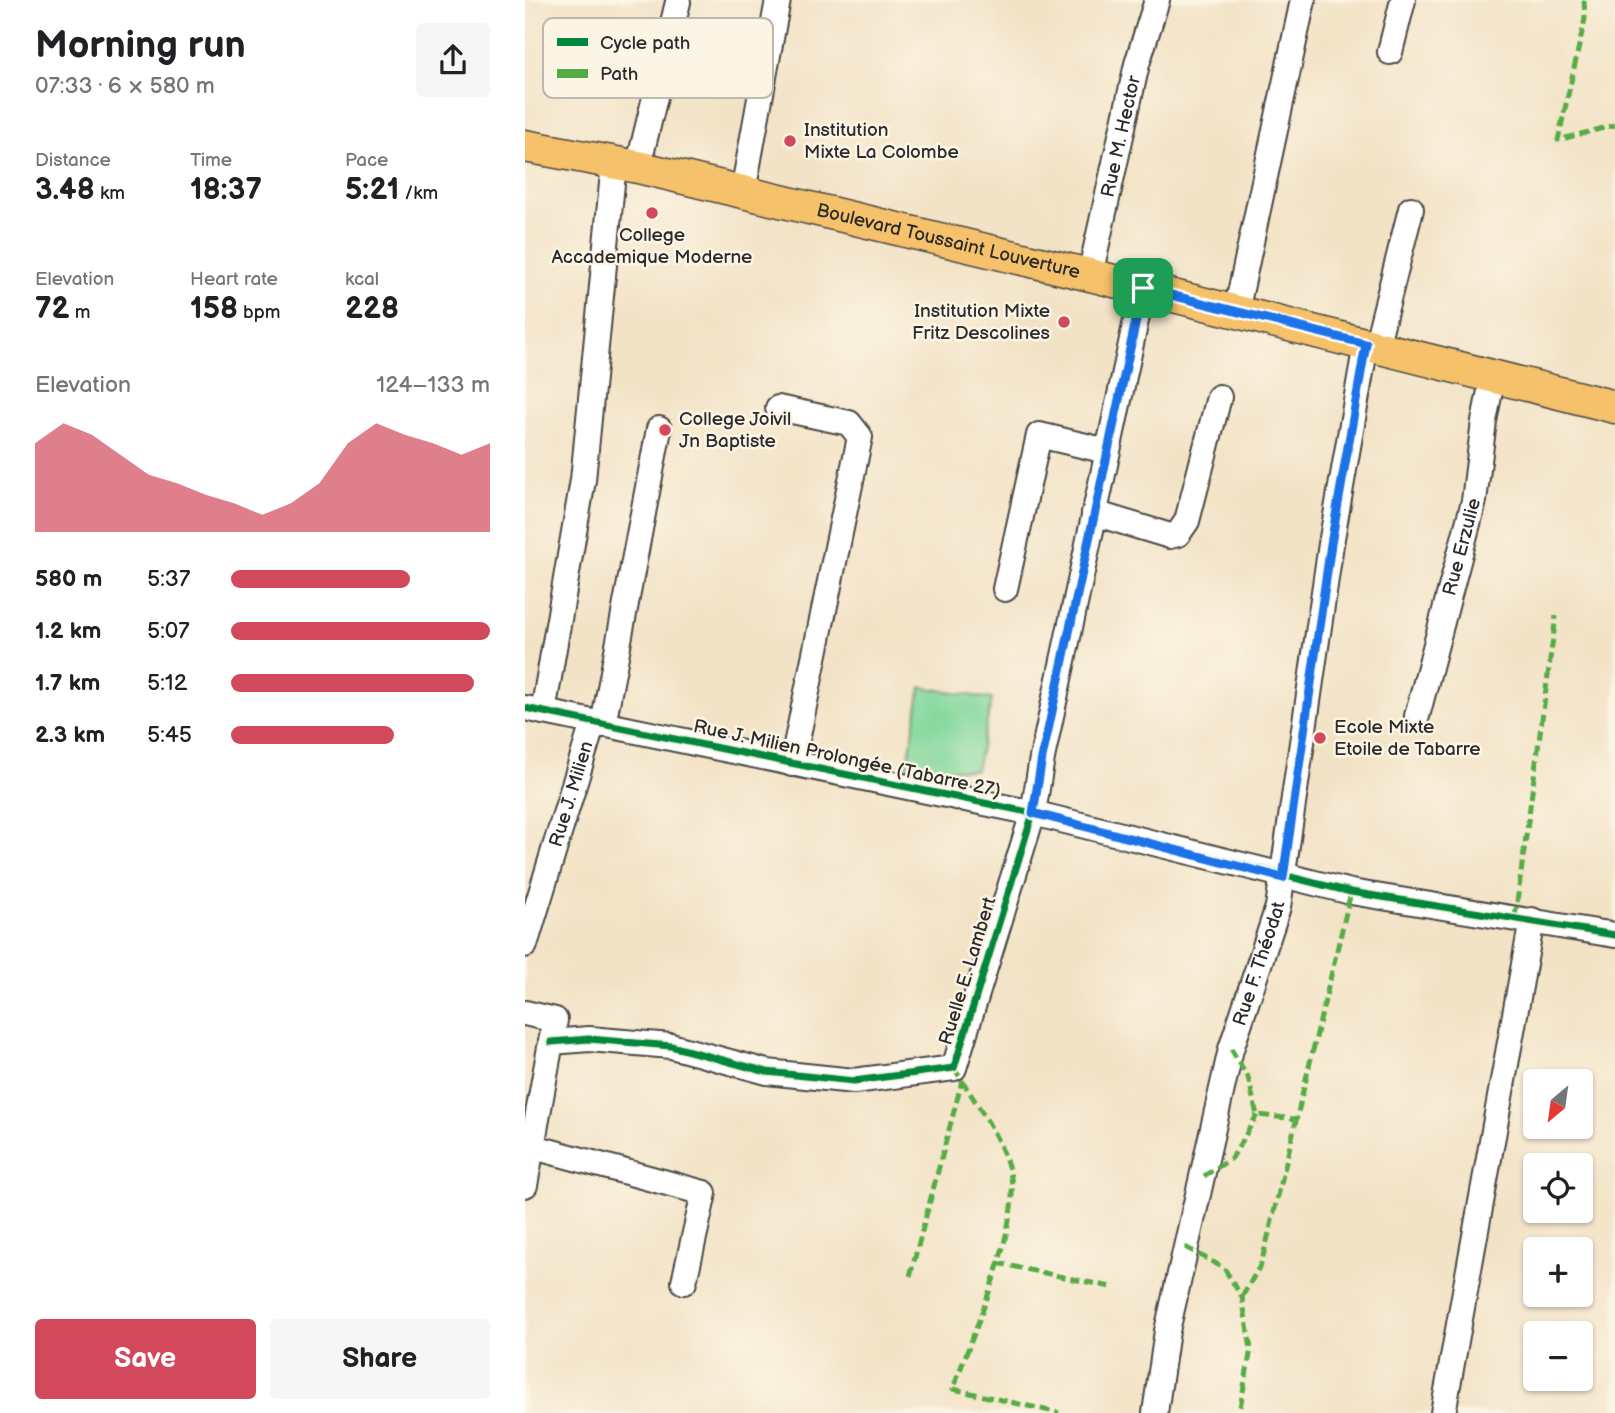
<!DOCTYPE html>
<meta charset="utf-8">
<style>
body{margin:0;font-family:"Balsamiq Sans",sans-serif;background:#f6f6f6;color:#202124;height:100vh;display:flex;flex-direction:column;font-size:26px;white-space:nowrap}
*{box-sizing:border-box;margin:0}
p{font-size:23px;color:#757577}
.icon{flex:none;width:38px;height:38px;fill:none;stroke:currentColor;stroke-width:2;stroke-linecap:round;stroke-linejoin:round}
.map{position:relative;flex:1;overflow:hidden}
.drawer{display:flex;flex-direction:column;background:#fff;width:525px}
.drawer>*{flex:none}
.needle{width:46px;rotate:209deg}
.fabs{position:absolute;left:998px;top:1069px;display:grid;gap:14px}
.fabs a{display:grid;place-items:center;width:70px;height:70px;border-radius:7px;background:#fff;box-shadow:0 2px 5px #0004;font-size:35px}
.pin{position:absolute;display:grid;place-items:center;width:60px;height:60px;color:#fff;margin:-30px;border-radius:14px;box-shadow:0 4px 10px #0006}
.round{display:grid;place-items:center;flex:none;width:74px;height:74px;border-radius:7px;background:#f6f6f6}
.overview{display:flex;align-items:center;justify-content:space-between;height:119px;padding:0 35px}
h1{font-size:38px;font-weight:700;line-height:52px}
.figures{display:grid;grid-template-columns:repeat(3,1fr);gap:10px;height:119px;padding:7px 35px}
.figures div{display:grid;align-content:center}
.figures b{font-size:30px;font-weight:700}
.figures small{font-size:19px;font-weight:400}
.figures p{font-size:19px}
.chart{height:196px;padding:14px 35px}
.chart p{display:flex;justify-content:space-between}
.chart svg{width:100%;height:126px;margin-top:7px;fill:#d1495b;opacity:.7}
.button{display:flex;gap:14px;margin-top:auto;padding:14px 35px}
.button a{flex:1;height:80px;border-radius:7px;background:#d1495b;color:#fff;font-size:28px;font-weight:700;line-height:80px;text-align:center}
.button a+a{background:#f6f6f6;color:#202124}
ul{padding:0 35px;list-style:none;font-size:23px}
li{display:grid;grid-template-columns:112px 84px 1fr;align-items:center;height:52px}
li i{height:18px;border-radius:9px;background:#d1495b}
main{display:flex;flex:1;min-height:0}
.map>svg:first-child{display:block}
.green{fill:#83d89b;stroke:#578263;stroke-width:2}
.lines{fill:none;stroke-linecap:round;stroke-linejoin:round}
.minor-casing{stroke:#494742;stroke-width:28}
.major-casing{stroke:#494742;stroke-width:35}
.minor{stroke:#fff;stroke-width:24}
.major{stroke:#f5c16b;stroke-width:32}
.quiet{stroke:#54ab44;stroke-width:5;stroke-dasharray:10 5;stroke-linecap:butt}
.cycleway-casing{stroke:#fcf5e5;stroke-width:11}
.cycleway{stroke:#00873e;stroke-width:7}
.route-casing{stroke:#fff;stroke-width:14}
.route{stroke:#1a73e8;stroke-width:9}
.poi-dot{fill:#d1495b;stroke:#fcf5e5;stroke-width:2.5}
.labels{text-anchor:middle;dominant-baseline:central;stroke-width:5;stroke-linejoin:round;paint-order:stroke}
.poi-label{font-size:19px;fill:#2b2b2b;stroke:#fcf5e5;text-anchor:start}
.street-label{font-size:19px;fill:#2b2b2b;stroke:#fcf5e5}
.key{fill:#fcf5e5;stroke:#bdb8ad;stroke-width:2}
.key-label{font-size:19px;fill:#2b2b2b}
</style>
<main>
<section class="drawer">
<div class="overview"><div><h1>Morning run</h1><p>07:33 · 6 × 580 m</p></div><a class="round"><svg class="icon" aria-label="share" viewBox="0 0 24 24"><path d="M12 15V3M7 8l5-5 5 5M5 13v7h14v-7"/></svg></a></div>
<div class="figures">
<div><p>Distance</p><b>3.48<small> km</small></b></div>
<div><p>Time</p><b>18:37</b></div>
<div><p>Pace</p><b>5:21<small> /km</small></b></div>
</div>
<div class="figures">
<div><p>Elevation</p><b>72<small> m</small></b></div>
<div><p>Heart rate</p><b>158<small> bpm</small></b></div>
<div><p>kcal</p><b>228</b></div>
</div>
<div class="chart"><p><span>Elevation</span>124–133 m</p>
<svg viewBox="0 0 160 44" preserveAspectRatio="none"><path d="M0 44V13L10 6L20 10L30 17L40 24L50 27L60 31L70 34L80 38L90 34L100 27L110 13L120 6L130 10L140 13L150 17L160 13V44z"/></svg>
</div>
<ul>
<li><b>580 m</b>5:37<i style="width:69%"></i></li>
<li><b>1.2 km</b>5:07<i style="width:100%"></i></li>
<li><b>1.7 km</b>5:12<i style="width:94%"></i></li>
<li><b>2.3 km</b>5:45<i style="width:63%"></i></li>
</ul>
<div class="button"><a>Save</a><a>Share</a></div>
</section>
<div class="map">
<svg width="1090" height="1413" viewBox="0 0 1090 1413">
<rect width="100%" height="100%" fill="#fcf5e5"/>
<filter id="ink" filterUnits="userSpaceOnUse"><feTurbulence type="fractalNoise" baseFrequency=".0143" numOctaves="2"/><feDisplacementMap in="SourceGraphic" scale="14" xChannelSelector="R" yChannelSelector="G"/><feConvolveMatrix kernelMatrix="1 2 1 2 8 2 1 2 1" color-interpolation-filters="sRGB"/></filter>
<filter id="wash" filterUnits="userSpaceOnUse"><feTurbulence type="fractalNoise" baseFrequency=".00686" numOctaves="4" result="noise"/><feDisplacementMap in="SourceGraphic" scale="28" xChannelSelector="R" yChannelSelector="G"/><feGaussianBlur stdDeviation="1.57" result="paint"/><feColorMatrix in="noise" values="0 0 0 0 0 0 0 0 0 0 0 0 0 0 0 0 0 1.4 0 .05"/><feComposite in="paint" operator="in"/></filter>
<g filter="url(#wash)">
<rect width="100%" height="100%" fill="#f3e3c6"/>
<path class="green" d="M396,687L467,699L451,770L382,768Z"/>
</g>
<g filter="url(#ink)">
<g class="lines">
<g class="minor-casing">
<g id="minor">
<path d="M865,52L878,0"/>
<path d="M113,167L153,2"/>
<path d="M218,192L253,0"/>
<path id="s1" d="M565,275L612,64L632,0"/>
<path d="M711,312L778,0"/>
<path d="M851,347L886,209"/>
<path d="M253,408L324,423L335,437L267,764"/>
<path d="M569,513L645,536L653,534L662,521L694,397"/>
<path d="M480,589L514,435L582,451"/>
<path d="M0,708L508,813L826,892L1090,935"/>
<path d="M18,712L58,480L89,163"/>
<path id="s2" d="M892,716L949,501L959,421L968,376"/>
<path d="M78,725L134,429"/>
<path id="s3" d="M0,945L68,723"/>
<path d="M0,1013L30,1020L0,1185"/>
<path d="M26,1042L64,1039L146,1046L242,1072L329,1081L429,1068L508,813L517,758L618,288"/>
<path d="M5,1146L179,1193L159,1282"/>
<path id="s4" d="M630,1413L642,1331L706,1049L753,907L806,544L841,344"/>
<path d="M918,1413L1007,920"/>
</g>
</g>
<g class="major-casing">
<g id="major">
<path id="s5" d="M0,146L113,167L565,275L1090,407"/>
</g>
</g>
<use href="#minor" class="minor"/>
<use href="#major" class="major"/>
<path class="quiet" d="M1059,0L1060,19L1033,140L1090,125
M990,917L1031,616
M706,1049L723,1077L732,1115L771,1119
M429,1068C449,1100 479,1141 486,1178C495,1227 446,1339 428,1389L534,1413
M679,1176L707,1158L732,1115
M660,1247L699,1268L717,1297L726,1349L714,1413
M472,1263L586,1287
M385,1276L437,1081
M717,1297L736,1264L744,1233L826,892"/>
<g class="cycleway-casing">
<path id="cycleway" d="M0,708L508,813L826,892L1090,935
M26,1042L64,1039L146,1046L242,1072L329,1081L429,1068L508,813L517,758L618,288"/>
</g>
<use href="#cycleway" class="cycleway"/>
</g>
</g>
<g class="lines" filter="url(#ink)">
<g class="route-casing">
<path id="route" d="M618,288L841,344L806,544L758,878L508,813L517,758Z"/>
</g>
<use href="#route" class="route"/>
</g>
<g class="poi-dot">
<circle cx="265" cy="141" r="7"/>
<circle cx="127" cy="213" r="7"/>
<circle cx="539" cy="322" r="7"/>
<circle cx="140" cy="430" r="7"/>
<circle cx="795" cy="738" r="7"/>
</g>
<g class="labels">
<g class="poi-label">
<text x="279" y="130">Institution<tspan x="279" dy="22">Mixte La Colombe</tspan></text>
<text x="127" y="235" text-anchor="middle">College<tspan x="127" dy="22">Accademique Moderne</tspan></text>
<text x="525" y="311" text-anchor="end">Institution Mixte<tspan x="525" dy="22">Fritz Descolines</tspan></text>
<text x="154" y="419">College Joivil<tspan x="154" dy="22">Jn Baptiste</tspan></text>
<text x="809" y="727">Ecole Mixte<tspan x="809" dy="22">Etoile de Tabarre</tspan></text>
</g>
<g class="street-label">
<text stroke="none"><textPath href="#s1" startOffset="142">Rue M. Hector</textPath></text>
<text stroke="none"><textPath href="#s5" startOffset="434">Boulevard Toussaint Louverture</textPath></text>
<text stroke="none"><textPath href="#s2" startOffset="175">Rue Erzulie</textPath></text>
<text transform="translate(322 759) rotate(12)">Rue J. Milien Prolongée (Tabarre 27)</text>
<text stroke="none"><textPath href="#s3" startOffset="158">Rue J. Milien</textPath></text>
<text stroke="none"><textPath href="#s4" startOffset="462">Rue F. Théodat</textPath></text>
<text transform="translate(443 971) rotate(-73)">Ruelle E. Lambert</text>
</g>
</g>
<rect x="18" y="18" width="230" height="80" rx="10" class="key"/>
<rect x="32" y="38" width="31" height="8" fill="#00873e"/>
<rect x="32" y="69" width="31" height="9" fill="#54ab44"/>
<g class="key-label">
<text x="75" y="49">Cycle path</text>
<text x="75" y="80">Path</text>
</g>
</svg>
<div class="fabs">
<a><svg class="needle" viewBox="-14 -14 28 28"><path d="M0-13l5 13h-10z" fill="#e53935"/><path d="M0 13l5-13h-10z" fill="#757577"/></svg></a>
<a><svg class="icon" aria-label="locate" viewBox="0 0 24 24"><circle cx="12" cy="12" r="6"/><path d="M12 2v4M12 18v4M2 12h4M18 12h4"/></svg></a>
<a>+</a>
<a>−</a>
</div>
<div class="pin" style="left:618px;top:288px;background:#1e9e55"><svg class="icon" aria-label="arrive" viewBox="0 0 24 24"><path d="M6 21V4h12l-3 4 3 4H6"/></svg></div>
</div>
</main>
